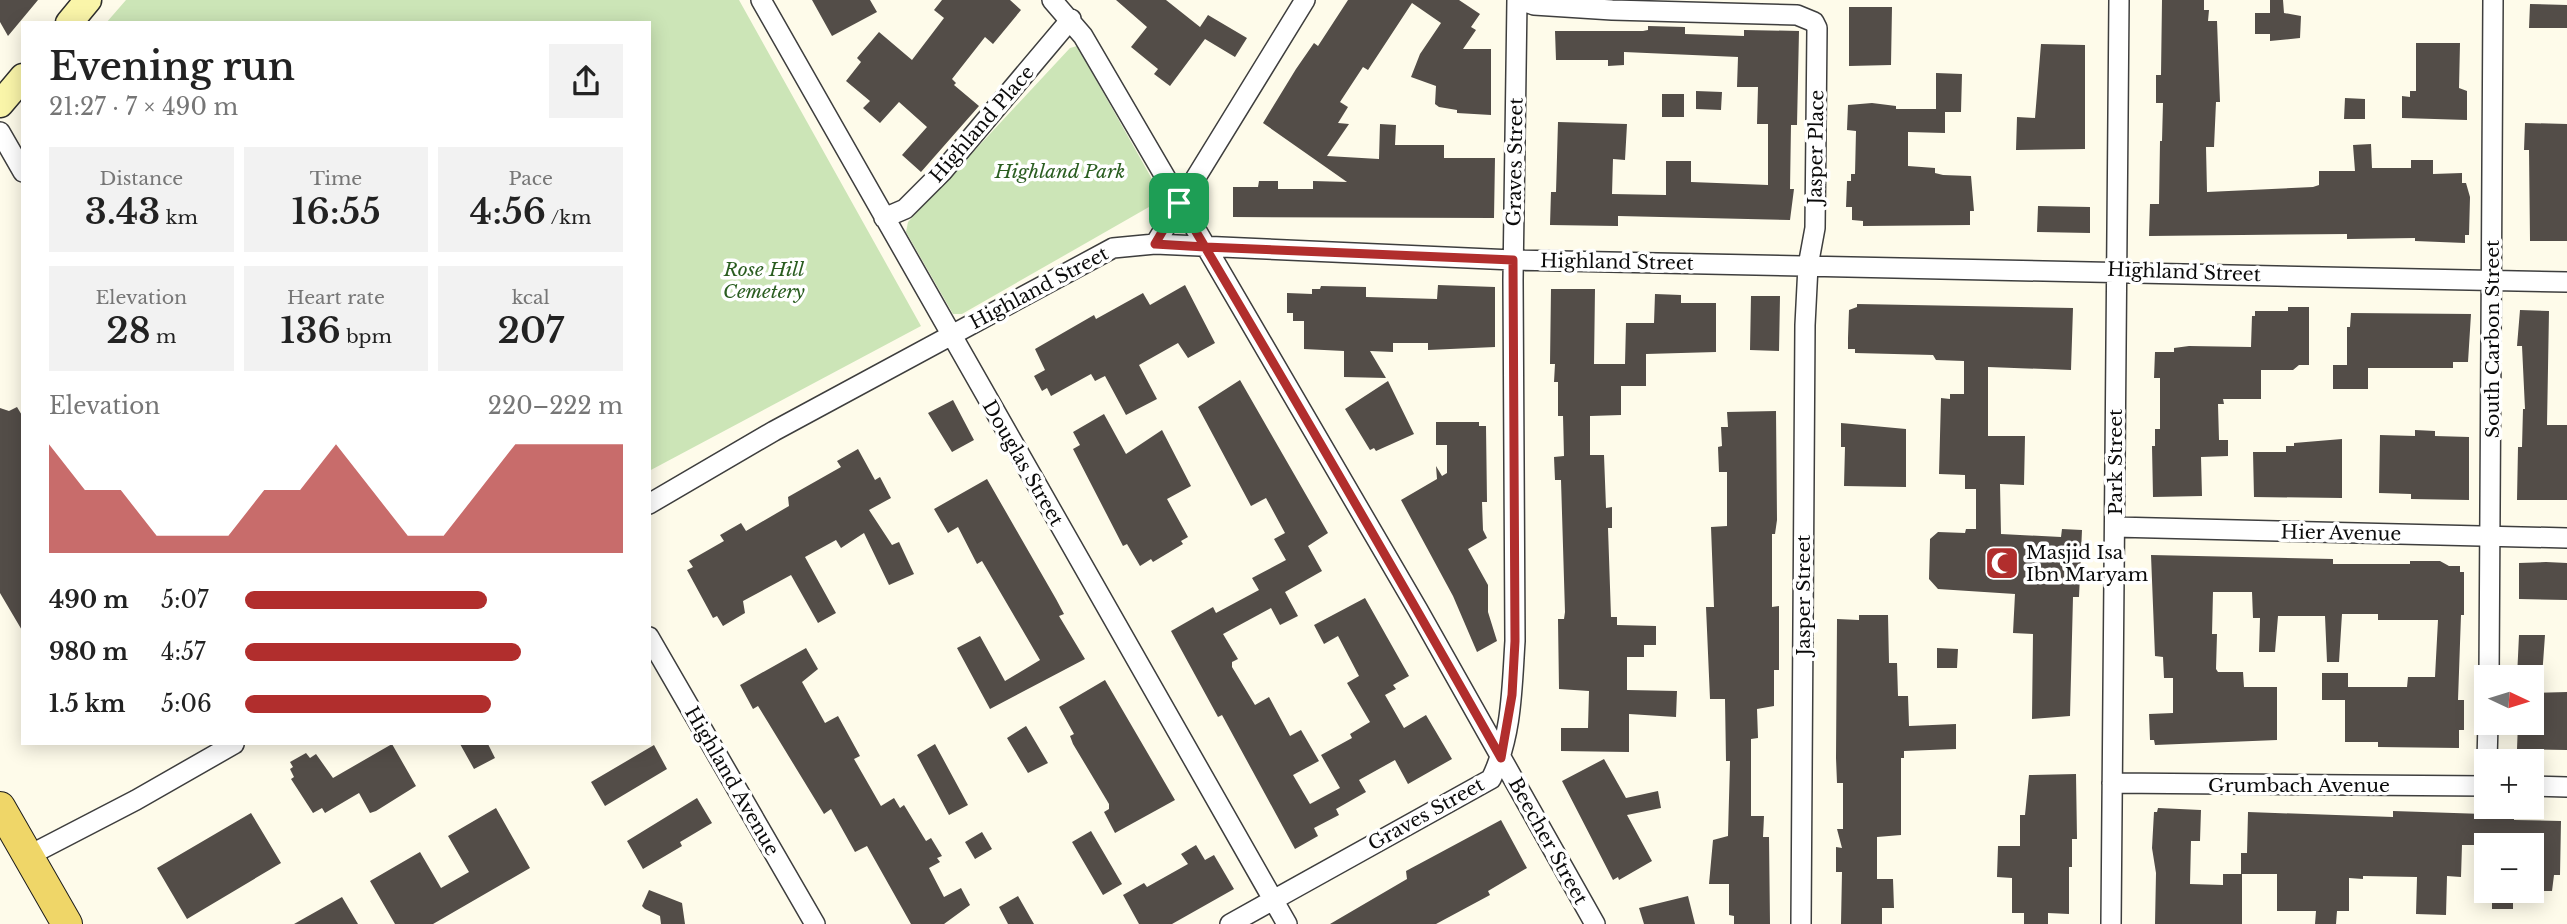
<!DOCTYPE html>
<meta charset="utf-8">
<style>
body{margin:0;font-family:"Libre Baskerville",serif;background:#f2f2f2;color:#222;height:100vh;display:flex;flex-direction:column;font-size:26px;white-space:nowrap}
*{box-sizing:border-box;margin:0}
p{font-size:23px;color:#767676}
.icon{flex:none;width:38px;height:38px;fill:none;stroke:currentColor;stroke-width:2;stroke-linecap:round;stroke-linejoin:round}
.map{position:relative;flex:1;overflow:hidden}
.sheet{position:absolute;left:21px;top:21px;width:630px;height:724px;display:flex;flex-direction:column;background:#fff;border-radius:0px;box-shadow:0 4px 18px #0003}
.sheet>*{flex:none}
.needle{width:46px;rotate:94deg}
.controls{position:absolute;left:2474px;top:665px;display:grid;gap:14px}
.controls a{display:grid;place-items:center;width:70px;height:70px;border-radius:0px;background:#fff;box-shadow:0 4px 18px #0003;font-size:35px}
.pin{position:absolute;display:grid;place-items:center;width:60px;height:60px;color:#fff;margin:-30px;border-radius:14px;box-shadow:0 4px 10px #0006}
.round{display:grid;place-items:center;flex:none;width:74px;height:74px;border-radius:0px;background:#f2f2f2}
.summary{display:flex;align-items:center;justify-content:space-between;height:119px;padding:0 28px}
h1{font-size:38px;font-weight:600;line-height:52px}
.figures{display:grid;grid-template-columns:repeat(3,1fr);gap:10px;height:119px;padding:7px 28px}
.figures div{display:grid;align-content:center;border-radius:0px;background:#f2f2f2;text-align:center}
.figures b{font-size:35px;font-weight:600}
.figures small{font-size:19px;font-weight:400}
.figures p{font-size:19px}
.chart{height:196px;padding:14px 28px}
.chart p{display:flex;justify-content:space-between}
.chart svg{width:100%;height:126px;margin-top:7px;fill:#b12e2d;opacity:.7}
ul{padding:0 28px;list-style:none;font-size:23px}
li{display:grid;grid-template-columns:112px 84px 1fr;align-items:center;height:52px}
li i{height:18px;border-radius:9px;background:#b12e2d}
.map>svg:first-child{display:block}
.green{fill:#cce5b7}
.building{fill:#534d48}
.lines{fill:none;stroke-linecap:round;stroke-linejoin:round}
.street-casing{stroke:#3e3e3e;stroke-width:22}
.secondary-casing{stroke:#2d2d2d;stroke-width:29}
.primary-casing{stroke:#1c1c1c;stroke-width:32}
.street{stroke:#fff;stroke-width:19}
.secondary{stroke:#faf5a9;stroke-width:26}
.primary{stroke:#efd668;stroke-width:30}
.route-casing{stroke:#fff;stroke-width:14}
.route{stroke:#b12e2d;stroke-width:9}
.labels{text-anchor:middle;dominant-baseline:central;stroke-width:7;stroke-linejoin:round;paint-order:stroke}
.street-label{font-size:19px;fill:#0b0b0b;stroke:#fff}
.park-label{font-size:19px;font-style:italic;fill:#2a5d20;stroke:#fff}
.poi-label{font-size:19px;fill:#0b0b0b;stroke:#fff;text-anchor:start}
</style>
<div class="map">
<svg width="2567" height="924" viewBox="0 0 2567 924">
<rect width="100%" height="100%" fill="#fefbea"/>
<path class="green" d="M126,0H739L921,326L649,471V23H106Z
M1077,46L1161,195L1156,203L962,314H953L906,232L908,222L1070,48Z"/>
<path class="building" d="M0,0H38L8,36L0,22Z
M812,0H870L877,12L832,36Z
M942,0H1010L1021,10L993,44L985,37L952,79L956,83L954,85L979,106L921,172L902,155L927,127L899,102L880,123L863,108L870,101L846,81L861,62L857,58L879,32L912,60L944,18L934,10Z
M1116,0H1166L1200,27L1208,15L1247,38L1235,57L1205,39L1170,86L1154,74L1158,69L1131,47L1147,27Z
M1348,0H1459L1480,14L1471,27L1476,30L1463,49H1491V115L1457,113V110L1439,107L1435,104L1436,86L1411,77L1420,54L1441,23L1412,3L1368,70L1363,67L1340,102L1348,107L1338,123L1349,124L1327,156L1379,159L1380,124L1396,125L1395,145H1444V158H1495L1494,218L1233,217V187H1258L1259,181H1278V189H1313V181L1347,182L1263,123L1296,69L1314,43L1318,46Z
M2162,0H2204V10H2209L2208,21H2217L2220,102H2216L2214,147H2206L2207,192L2313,187L2319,185V171H2355L2353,145L2371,144L2372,168H2411V160H2433V174L2462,173V183H2466L2470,197L2469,235H2465V243L2415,241V238L2347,239V234L2149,236L2150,204H2159L2160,141H2162L2163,103H2156V75H2161Z
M2270,0H2283L2284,13L2301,16L2300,38L2270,41V34H2255V13H2270Z
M2530,4L2567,5V28H2529Z
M1849,7H1892L1891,65L1849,66Z
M1648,26L1685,27V34L1744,36V30L1799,31L1797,125H1791L1790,189H1794L1790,220L1618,216V226L1550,225L1551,192H1556L1558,122L1627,124L1625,160L1613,159L1612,194L1666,195V161H1691V182L1768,185V124H1757L1758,87H1737L1738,57L1624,52V65L1608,66V60H1556L1555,31H1643L1648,30Z
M2416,43H2460L2459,88L2467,91V120L2402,118V96L2410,97V91H2416Z
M2041,44L2085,45V149L2016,150L2017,117L2035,118Z
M1936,73L1962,74L1961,112H1945V133L1908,132V166L1935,168V173L1943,175L1971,176L1974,211H1970V225L1863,226V221L1852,220V207H1846L1847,181H1851V174H1855L1856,131L1847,130L1848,105L1872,103L1896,106V109H1936Z
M1696,91L1722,92L1721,110L1696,109Z
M1662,94H1684V117H1662Z
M2345,98L2365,99V119H2344Z
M2525,123L2567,124V241H2530L2529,150H2524Z
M2038,206L2090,207V233L2037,232Z
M1185,285L1215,343L1188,358L1178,343L1139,365L1157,399L1126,415L1105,376L1095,381L1091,374L1051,396L1047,388L1042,391L1034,376L1045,370L1035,349L1094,315L1096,319L1143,293L1150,305Z
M1438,285L1495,287V347L1428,350V343H1393V352L1370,351L1386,378L1344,377V351L1304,349V321H1293V313H1287V293L1312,294V289H1320L1321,286L1366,287V297L1437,299Z
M1551,289H1595L1594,364H1625L1626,323H1654L1655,294L1681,295V303H1716V352L1646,354V386H1621V415L1590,416V455H1604L1606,508L1612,507V528H1608L1611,617H1617V625L1656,626V645H1644V657H1627V690L1677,691L1676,717L1629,714V752L1561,751V728H1588L1589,691L1559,689L1558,619H1564L1565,612L1561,480H1555L1554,457L1564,456L1563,416H1558V382H1554L1555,364H1550Z
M1751,296H1780L1779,351L1750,350Z
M1857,304L2073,308L2071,370L1988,367V436H2025L2024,485L2000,484L2001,534L2061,537L2062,529L2082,530L2079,597H2073L2070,716L2032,719L2033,634L2013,633L2015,594L1938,589L1929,579L1930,539L1938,532L1965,533L1966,529H1976V489H1965V475L1939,474L1941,398L1950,399V394H1964V361L1936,360L1933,355L1855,353V349H1848V338L1849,310L1857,307Z
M2288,307H2309V365H2299L2293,370H2261V399H2223L2224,404H2218L2219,440H2228V456L2201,457L2202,496L2153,497L2152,446H2155V429H2160V378H2154L2155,352H2174V348L2189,346L2251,347L2252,316H2255V311H2288Z
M2520,310L2549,311L2547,425H2567V500H2517L2518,447H2522L2523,409H2525L2522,346H2517Z
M2351,313L2471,314L2468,362H2453V368H2368V389H2333V365H2347V327H2350Z
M1240,380L1328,533L1308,546L1322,571L1285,592L1298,616L1280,625L1271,608L1223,634L1238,659L1232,662V667L1255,705L1269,697L1290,736L1301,730L1319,761L1293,775L1310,804L1340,788L1321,755L1352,738L1350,734L1370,722L1347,683L1359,676L1338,636L1324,644L1314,625L1365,598L1409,676L1393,685L1396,689L1385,695L1404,728L1426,715L1452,759L1408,784L1395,760L1359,780L1366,792L1336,809L1339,815L1314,828L1318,836L1295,849L1222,715L1218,717L1171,631L1213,607L1216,613L1259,590L1252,578L1286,560L1274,539L1285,533L1266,498L1251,506L1198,407Z
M1388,381L1414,434L1376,451L1374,448L1370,450L1345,409Z
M953,400L974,440L952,452L928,413Z
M17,407L23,417V632L0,593V408L9,411Z
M1776,411L1777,520L1775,534H1772V607L1779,606V670H1774V706L1757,709L1758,738L1751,739V816H1764L1763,837H1769L1770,924H1734V916L1729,915V884H1709L1713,840L1728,836L1730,761H1726L1725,699H1710L1706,607H1714L1711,527L1727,526V472H1719L1718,447L1722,446L1721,427H1728L1727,412Z
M1104,414L1126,454L1162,430L1191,486L1167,499L1188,537L1181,541L1183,544L1153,562L1151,559L1140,566L1127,544L1123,546L1073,449L1080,445L1073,432Z
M1436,422H1479V426H1486L1487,502H1482L1483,530L1487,538L1468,549L1488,585V612L1497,641L1477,652L1453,596L1401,500L1437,479L1436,466L1442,476L1447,473V445H1436Z
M1841,423L1906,429V487L1844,486L1845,447H1841Z
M2415,430L2435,431V436L2469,437V500L2411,499V494L2379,493L2380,435L2415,436Z
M2342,439V498L2254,497L2253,452H2286V446H2294V443Z
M858,449L875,480L880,477L891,498L869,510L892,545L899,542L914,574L889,585L864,533L841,548L836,540L805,557L836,613L818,623L791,575L743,601L745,613L723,626L717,616L713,618L687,570L693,567L689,561L724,541L720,535L741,523L746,531L789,506L788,497L841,467L837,461Z
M987,479L1056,599L1064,614L1059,616L1085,659L990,709L957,648L980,636L1005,681L1040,660L982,561L977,564L958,527L948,533L934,509Z
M2151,555L2333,559V564H2410V561H2440L2449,566H2460V572H2464V615H2461L2458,700H2464V730H2459V748L2378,747V742H2345V700H2322V673H2348V687H2407L2408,677H2435L2438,620H2378V614H2342L2339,662H2327L2325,616H2278L2275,652H2259L2260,618H2253L2252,592H2213L2212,634H2217L2216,669L2218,672H2243L2244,687H2277V740L2155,745L2154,740H2150L2149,714L2173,713V678H2164L2163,657L2155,656Z
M2546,562L2567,563V600L2519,599V563Z
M1859,615H1888L1889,663H1897L1898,696H1908L1909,726L1956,724V749L1904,751V758H1901V835L1877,837V879H1893L1894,908H1882V924H1841L1842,872H1836V847L1842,848L1837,829H1843V783H1837L1836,758L1837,619L1859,620Z
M2519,635H2545L2542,677H2517Z
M806,648L818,669L802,682L825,723L838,716L860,756L854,759L881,806L894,798L900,808L904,805L926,841L931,838L942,856L937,858L940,862L929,868L944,897L961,888L970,905L944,924H911L867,846L855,852L831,809L824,814L758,706L753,709L740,685Z
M1937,648L1958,649L1957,668H1937Z
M1105,680L1175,800L1115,833L1104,812L1109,809V804L1073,744L1070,736L1074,734L1059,707Z
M2567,692V750L2517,749L2518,723H2532V693Z
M1026,726L1048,763L1028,773L1007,738Z
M392,744L416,786L376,811L370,813L359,793L325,813L322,808L313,813L291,779L294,777L290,769L293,767L290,762L306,753L310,758L316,754L333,778Z
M460,744H488L495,758L474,769Z
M935,744L968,805L949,815L917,755Z
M654,745L667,769L605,806L591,782Z
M1604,759L1626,798L1658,791L1661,808L1627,815L1652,861L1619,880L1618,877L1613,880L1562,781Z
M2076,774L2077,839H2072V867H2069V914L2048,913V924H2024V913H2012V878L1997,877L1998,846H2020V815H2025L2029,775Z
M697,798L712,823L680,842L682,846L643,869L627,841Z
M496,808L530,868L433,924H395L370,881L420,852L441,888L469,872L448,836Z
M2158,808L2201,810L2200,841H2191L2190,884L2223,885V874H2242V924H2155L2156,873L2152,848L2154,812H2157Z
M2393,811L2514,815V820L2561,821L2560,875H2554L2552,891H2534L2535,845H2462L2461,877L2447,876L2446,915L2416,914L2417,877L2363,876V879L2349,878V911H2337L2336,924H2315L2316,911H2277V874H2241V853H2247L2248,812L2393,817Z
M251,813L281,863L187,919L157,868Z
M1501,820L1527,868L1488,891L1490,895L1436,924H1330L1407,879L1406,871Z
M1091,831L1122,884L1103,895L1072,842Z
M982,832L992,849L975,859L965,842Z
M1196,845L1205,860L1214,855L1234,889L1172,924H1139L1123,895L1144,883L1147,887L1188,864L1181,854Z
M649,890L682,903L685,924H661L660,916L645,909L642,906Z
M2492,891H2513V909H2492Z
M1018,896L1034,924H1008L999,907Z
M1688,896L1695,924H1644L1639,908Z
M342,897L358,924H294Z"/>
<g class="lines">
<g class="street-casing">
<path id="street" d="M761,0L1287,924
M1052,0L1083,36L1418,610L1595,924
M1520,0L1534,5L1612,10L1797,15L1814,22L1817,28L1815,228L1808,266L1805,325L1801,924
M0,132L23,172
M884,218L905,209L943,171L1071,19
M1155,244L1305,0
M649,504L774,431L1113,248L1155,244L1513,260L2567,282
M2115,527L2567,538
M649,637L815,924
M2489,677L2493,0
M2487,761L2488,723
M2112,783L2487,786
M2532,786L2567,787
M28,856L136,800L234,744
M1230,924L1491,779C1512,737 1512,687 1515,641L1513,280L1517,0
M2111,924L2119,0"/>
</g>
<g class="secondary-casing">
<path id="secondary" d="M69,23L88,0
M0,104L23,77"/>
</g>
<g class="primary-casing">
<path id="primary" d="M0,807L67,924"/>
</g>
<use href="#street" class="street"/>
<use href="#secondary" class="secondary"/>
<use href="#primary" class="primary"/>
</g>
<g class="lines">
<g class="route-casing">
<path id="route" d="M1179,203L1155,244L1205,247L1513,260L1515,641L1512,695L1501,758C1396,572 1288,387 1179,203"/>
</g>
<use href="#route" class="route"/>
</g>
<defs>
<g id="mosque-square" transform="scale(1.75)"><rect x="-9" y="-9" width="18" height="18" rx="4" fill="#b12e2d" stroke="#fff"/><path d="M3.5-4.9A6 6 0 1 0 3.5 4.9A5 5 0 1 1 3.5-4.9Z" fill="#fff"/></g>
</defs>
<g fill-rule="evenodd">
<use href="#mosque-square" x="2002" y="563"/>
</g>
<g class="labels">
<g class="street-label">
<text transform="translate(982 124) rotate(-49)">Highland Place</text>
<text transform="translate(1816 147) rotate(-89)">Jasper Place</text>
<text transform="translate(1515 162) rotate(-89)">Graves Street</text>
<text transform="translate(1617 262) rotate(1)">Highland Street</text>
<text transform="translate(2184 272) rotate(2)">Highland Street</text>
<text transform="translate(1039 288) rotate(-28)">Highland Street</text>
<text transform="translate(2492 339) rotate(-90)">South Carbon Street</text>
<text transform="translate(2115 462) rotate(-90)">Park Street</text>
<text transform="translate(1023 463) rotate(60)">Douglas Street</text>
<text transform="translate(2341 533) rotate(1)">Hier Avenue</text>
<text transform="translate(1803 595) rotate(-90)">Jasper Street</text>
<text transform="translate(732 781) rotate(60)">Highland Avenue</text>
<text x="2299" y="785">Grumbach Avenue</text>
<text transform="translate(1426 814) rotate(-29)">Graves Street</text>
<text transform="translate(1548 841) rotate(61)">Beecher Street</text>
</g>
<g class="park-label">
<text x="1060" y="171">Highland Park</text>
<text x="764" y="269">Rose Hill<tspan x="764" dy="22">Cemetery</tspan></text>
</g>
<g class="poi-label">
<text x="2026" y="552">Masjid Isa<tspan x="2026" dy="22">Ibn Maryam</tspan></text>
</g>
</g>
</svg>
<div class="controls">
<a><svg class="needle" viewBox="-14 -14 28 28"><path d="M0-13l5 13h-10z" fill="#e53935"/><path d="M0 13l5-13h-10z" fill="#767676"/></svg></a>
<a>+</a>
<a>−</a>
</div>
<div class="pin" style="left:1179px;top:203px;background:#1e9e55"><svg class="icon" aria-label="arrive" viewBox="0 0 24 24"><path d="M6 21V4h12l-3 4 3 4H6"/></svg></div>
<section class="sheet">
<div class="summary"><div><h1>Evening run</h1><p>21:27 · 7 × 490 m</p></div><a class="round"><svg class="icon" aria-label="share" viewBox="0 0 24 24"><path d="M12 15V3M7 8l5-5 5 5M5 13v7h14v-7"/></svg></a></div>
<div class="figures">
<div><p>Distance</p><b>3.43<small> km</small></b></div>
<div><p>Time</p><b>16:55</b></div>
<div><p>Pace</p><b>4:56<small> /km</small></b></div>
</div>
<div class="figures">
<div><p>Elevation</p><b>28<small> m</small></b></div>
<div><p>Heart rate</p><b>136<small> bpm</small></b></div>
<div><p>kcal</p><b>207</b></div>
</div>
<div class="chart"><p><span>Elevation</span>220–222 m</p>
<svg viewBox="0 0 160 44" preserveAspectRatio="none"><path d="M0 44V6L10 22L20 22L30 38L40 38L50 38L60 22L70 22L80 6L90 22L100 38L110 38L120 22L130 6L140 6L150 6L160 6V44z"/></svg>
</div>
<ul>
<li><b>490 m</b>5:07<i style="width:64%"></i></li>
<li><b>980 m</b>4:57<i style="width:73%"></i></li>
<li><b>1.5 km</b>5:06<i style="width:65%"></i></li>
</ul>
</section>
</div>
